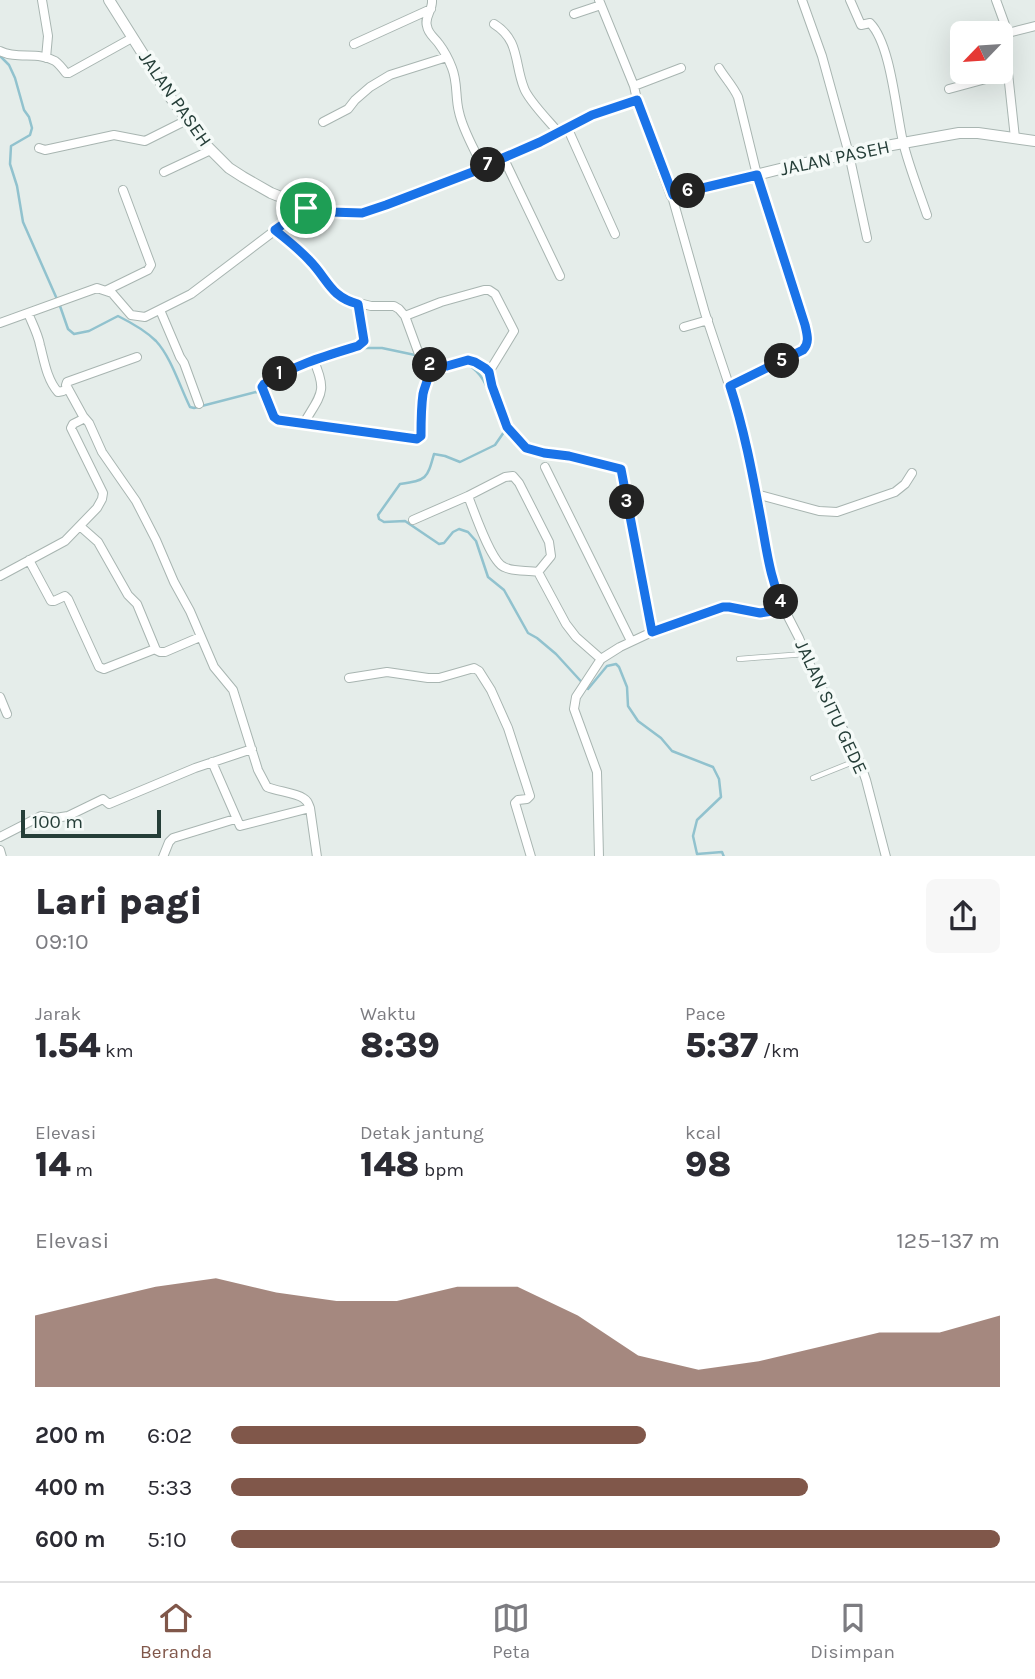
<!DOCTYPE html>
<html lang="id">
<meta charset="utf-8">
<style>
body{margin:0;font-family:Karla,sans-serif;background:#f7f7f7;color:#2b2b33;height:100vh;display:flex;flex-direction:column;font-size:26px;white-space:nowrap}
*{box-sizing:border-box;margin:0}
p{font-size:23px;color:#7c7c81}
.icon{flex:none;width:38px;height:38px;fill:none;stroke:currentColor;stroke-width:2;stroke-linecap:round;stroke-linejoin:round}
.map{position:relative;height:856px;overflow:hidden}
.drawer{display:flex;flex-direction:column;background:#fff;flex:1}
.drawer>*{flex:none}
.needle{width:46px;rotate:245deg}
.buttons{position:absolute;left:950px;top:21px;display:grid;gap:14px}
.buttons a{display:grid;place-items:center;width:63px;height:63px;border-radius:10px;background:#fff;box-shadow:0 7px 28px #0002;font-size:35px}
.scale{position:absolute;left:21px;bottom:18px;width:140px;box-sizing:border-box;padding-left:7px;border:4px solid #253e38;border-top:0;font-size:19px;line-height:24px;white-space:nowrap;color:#253e38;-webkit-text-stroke:5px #f5faf8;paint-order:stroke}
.pin{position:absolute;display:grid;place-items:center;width:60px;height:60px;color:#fff;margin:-30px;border:4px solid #fff;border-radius:50%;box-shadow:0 2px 7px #0007}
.km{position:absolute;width:35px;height:35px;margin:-18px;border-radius:50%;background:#222;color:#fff;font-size:19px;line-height:35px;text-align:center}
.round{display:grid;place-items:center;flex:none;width:74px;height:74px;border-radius:10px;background:#f7f7f7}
.headline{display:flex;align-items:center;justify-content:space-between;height:119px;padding:0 35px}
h1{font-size:38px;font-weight:800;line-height:52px}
.stats{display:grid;grid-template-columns:repeat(3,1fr);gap:10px;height:119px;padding:7px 35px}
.stats div{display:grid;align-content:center}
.stats b{font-size:35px;font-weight:800}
.stats small{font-size:19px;font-weight:400}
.stats p{font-size:19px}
.chart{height:196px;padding:14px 35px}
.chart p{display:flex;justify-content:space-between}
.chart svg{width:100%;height:126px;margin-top:7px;fill:#80574a;opacity:.7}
ul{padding:0 35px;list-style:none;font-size:23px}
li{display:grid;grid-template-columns:112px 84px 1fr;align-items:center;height:52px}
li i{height:18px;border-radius:9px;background:#80574a}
.dock{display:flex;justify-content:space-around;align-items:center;height:98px;border-top:2px solid #e1e1e2;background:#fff;font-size:19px;color:#7c7c81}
.dock a{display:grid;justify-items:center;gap:4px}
.dock .current{color:#80574a}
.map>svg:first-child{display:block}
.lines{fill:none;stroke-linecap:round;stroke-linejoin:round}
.stream{stroke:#91c2ce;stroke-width:2.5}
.service-casing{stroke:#a8b5b1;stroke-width:6}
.minor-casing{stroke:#a8b5b1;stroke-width:10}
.tertiary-casing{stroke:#a8b5b1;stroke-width:12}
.service{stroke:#fff;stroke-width:4.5}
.minor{stroke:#fff;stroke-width:8}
.tertiary{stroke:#fff;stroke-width:10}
.route-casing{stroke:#fff;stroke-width:14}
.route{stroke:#1a73e8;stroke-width:9}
.labels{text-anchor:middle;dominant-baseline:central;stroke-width:7;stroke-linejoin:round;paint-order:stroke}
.street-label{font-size:19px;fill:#253e38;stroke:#f5faf8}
</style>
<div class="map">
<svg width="1035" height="857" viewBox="0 0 1035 857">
<rect width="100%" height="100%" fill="#e5edea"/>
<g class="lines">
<path class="stream" d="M0,56L9,65L15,78L24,110L29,117L32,128L30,135L11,146L10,164L17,186L23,222L60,306L68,329L74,334L89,331L118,316C132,323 145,330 156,341C171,357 180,387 190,407L194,408L256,392L260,393
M364,348H382L415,355L425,366
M468,365C484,374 488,390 494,405
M298,370L311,364
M498,415L504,432L495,445L460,462L445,456L434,454C427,479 427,480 400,484L378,515L379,519L384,522L405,521L439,544L444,543L453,532L459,529L468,532L476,541L488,577L504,590L528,633L537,638L556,654L588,689L607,666L616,664L619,667L627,687L628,706L638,721L661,738L672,751L713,767L719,779L721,797L697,820L693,836L697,854L722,852L724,857"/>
<g class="service-casing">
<path id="service" d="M739,659L805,654
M813,778L858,760"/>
</g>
<g class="minor-casing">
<path id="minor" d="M42,0L48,36L46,58
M432,0C433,10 424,17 427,26C428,34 435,38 439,44C445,52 449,60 452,68C458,83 455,97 459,112C463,131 475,150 483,168
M599,0L634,86L637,100
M802,0L822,56L849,154L867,238
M850,0L861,25L870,23C891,44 896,112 903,142C909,167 919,191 927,215
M996,0L1008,33V73L1015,138
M574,14L601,5
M494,24C520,40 514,63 524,88C528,100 549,121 558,132
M1008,33L1035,26
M354,44L431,9
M0,51C17,60 38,51 55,61C59,64 63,69 66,73H69L132,38
M719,68C725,78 733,86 738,97L757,175L805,325C807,334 810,343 803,350L730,386
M634,86L681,68
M949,89L1008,73
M323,122L348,109L355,100L370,87L390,75L447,57
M567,127L615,234
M39,148L45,150L114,135L145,141L187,120
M503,157L560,276
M164,172L211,150
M672,196L705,313L741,421L770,567L779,599L799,638L809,663L859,760L866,780L886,857
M275,231L309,259L324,277L335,293L343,299L371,306H394L399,309L405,316
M107,290L148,270L151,265L123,190
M358,304L364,337L361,345L300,364L263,385L262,388L276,419L419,438L421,436L422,402L424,390L430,374L429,365
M160,310L180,357L184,363L199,404
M28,313C32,323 38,334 40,345C44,360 47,380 58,392L63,391L67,388
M0,323L97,288L112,293L131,315L145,317L191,294L306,207
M684,327L708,320
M489,372L514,331L495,294L489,290H484L441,302L405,316L420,357C436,378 461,352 480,365C489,370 489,378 492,387C499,409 507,434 526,447C537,455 555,453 568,456C586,460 603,465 621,469L652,632
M83,416L89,423L102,452L136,501L156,540L174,582L190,611L214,667L233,690L258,770L267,787C276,791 296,793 303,798C308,801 308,803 310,808L317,857
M304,423C321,394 328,392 313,359
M545,467L631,641
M756,494L819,511L837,512L895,492L905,484L912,473
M468,496C474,511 491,562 504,567C513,572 527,570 538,572L566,624L576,637L601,659
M413,520L468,496L505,477L513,476L519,483L549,542L551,556L538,572
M81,527L98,542L128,595L137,604L156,650L160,652H165L200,637
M29,560L51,601H54L65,596L68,599L99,667L104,669L155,649
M0,576L65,541L97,508L102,499L103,493L71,428L73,424L83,419V416L66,385L67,382L137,357
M349,678L387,672L428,678H439L474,668L479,671L491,690L508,728L530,796L527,799L518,800L515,803L531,857
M0,697L7,714
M212,762L240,826L310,808
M0,837L41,816L55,818L68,816L103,799L109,804L195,768L252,749
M0,850L2,857
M163,857L169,842L173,838L235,819
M599,857L597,772L574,709L576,697L601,659L620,647L652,632L723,607H729L760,613L785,609"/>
</g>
<g class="tertiary-casing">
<path id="tertiary" d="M109,0L170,97L207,146L229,168L243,177L271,193L306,207L330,212L362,213L386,205L483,168L503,157L540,142L592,115L637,100L672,196L788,167L864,150L959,133H978L1035,141"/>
</g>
<use href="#service" class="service"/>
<use href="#minor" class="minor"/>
<use href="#tertiary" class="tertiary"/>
</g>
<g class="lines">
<g class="route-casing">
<path id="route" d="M637,100L673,195L757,175L805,325C807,334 810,343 803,350L730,386C745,432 753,477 762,525C767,553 771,584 785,609L760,613L729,607H723L652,632L621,469L569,456L544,453L526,448L507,427L492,386L489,372L485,368L475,362L468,360L447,366L429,365C431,376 425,384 423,394C421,408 421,422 421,436L417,439L278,420L274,417L262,387L264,384C297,364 322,357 358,346L364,341L358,304C330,297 328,279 309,260C299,249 287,240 275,230L306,208L330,212L362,213L386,205L483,168L503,158L540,142L592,115Z"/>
</g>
<use href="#route" class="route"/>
</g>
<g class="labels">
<g class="street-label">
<text transform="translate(175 99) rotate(55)">JALAN PASEH</text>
<text transform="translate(835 158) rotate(-12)">JALAN PASEH</text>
<text transform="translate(831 707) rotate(65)">JALAN SITU GEDE</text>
</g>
</g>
</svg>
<div class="buttons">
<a><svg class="needle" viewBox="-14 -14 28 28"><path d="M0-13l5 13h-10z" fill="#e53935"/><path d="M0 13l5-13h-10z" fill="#7c7c81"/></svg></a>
</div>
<div class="scale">100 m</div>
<div class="pin" style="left:306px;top:208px;background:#1e9e55"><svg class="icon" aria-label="arrive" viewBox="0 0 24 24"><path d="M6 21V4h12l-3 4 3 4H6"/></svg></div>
<b class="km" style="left:280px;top:374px">1</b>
<b class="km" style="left:430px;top:365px">2</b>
<b class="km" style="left:627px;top:502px">3</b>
<b class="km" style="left:781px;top:602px">4</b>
<b class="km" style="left:782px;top:361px">5</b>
<b class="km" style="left:688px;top:191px">6</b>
<b class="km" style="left:488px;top:165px">7</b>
</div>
<section class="drawer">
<div class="headline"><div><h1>Lari pagi</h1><p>09:10</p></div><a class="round"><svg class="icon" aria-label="share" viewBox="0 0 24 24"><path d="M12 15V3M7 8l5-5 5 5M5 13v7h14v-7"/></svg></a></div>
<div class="stats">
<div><p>Jarak</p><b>1.54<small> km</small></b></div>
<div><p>Waktu</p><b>8:39</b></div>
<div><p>Pace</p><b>5:37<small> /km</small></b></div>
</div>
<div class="stats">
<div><p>Elevasi</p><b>14<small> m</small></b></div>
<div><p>Detak jantung</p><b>148<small> bpm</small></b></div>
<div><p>kcal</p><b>98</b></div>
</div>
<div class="chart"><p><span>Elevasi</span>125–137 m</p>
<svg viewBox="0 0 160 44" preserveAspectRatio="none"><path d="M0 44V19L10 14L20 9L30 6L40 11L50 14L60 14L70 9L80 9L90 19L100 33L110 38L120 35L130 30L140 25L150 25L160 19V44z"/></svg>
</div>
<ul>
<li><b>200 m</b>6:02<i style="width:54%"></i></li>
<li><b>400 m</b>5:33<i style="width:75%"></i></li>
<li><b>600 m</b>5:10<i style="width:100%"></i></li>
</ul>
</section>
<nav class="dock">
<a class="current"><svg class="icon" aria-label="home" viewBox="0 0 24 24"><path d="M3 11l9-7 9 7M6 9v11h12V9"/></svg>Beranda</a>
<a><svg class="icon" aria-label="map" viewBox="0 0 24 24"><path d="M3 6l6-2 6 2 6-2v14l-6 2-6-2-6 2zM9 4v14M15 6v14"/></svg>Peta</a>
<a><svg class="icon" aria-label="saved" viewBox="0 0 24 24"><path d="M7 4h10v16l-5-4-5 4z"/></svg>Disimpan</a>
</nav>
